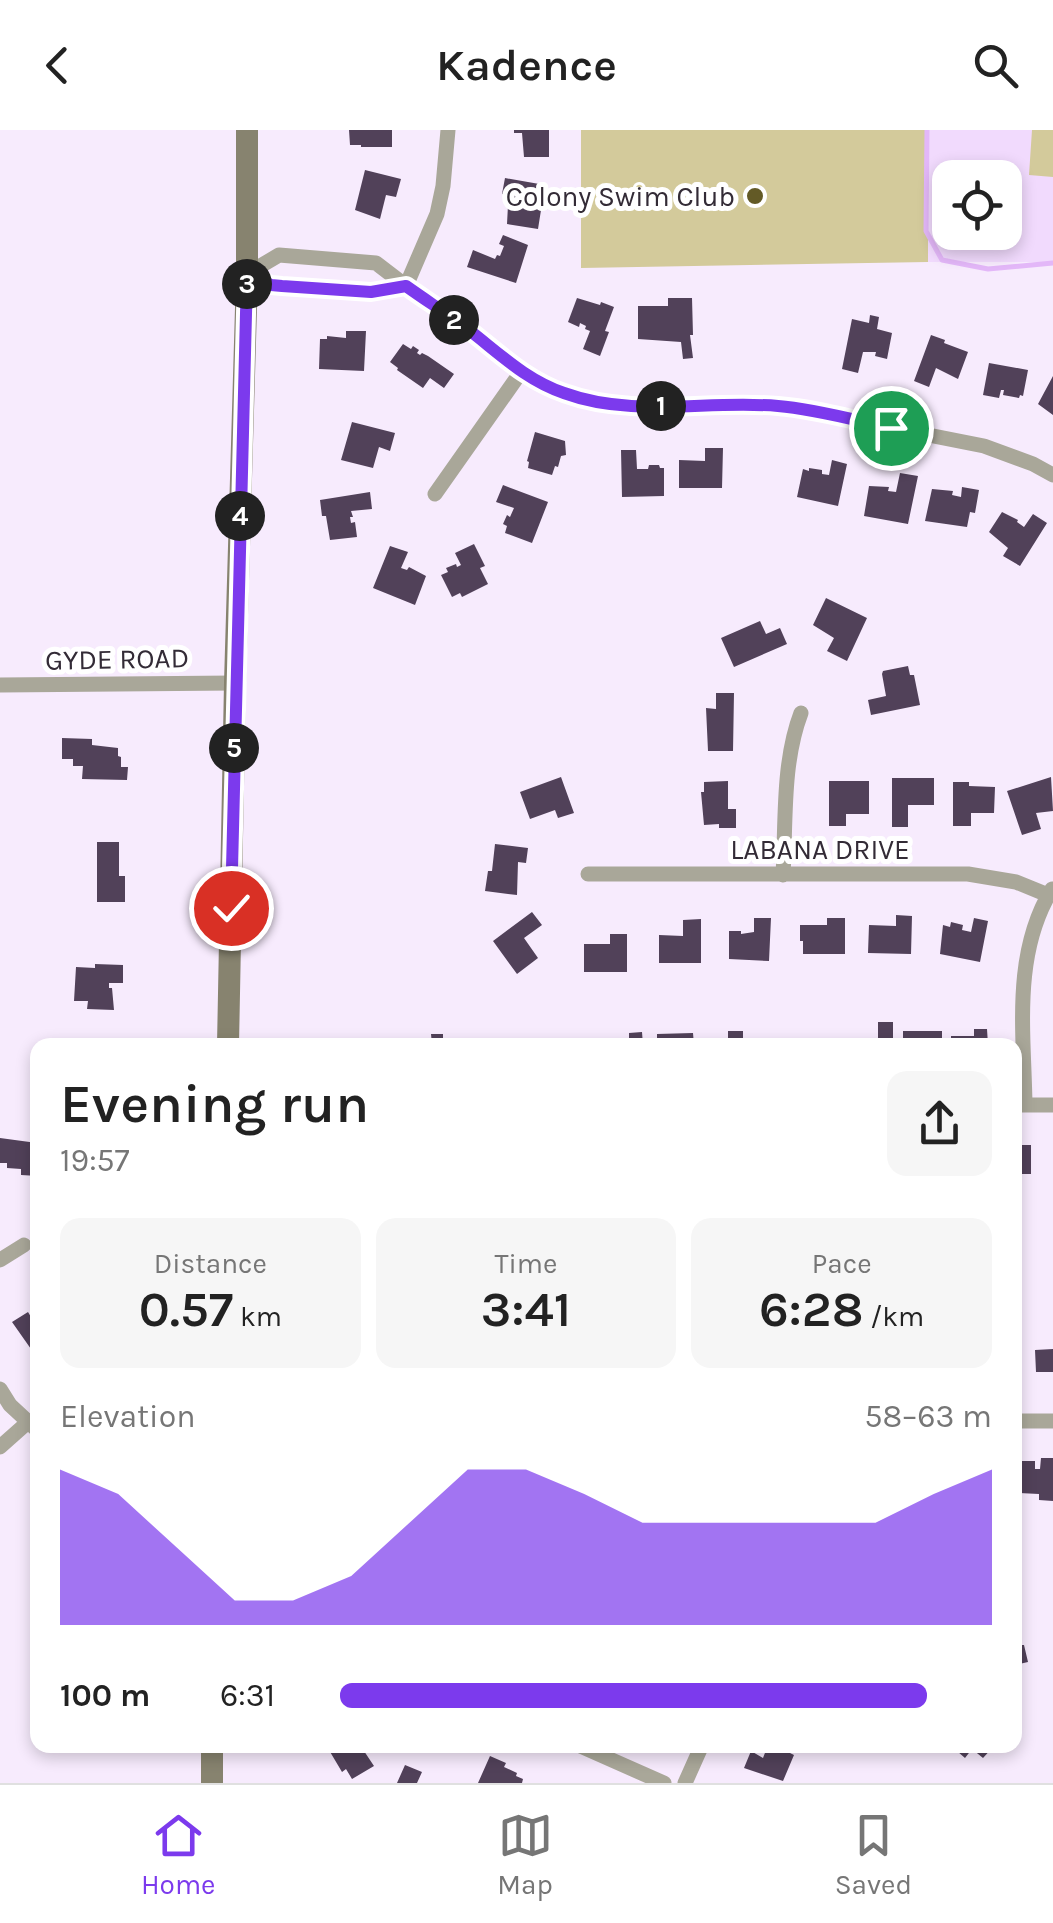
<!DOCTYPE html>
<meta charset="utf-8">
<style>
body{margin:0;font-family:Karla,sans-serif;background:#f6f6f6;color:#222;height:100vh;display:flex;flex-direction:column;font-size:38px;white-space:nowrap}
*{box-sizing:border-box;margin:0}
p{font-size:32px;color:#767676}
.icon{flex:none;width:55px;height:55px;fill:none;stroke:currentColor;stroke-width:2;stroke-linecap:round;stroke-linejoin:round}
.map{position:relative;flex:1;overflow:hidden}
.drawer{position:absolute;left:30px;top:908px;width:992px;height:715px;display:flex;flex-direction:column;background:#fff;border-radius:20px;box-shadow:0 5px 15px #0003}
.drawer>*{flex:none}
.buttons{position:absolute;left:932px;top:30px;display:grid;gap:20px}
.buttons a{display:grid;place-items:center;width:90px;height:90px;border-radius:20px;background:#fff;box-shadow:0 5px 15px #0003;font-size:50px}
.pin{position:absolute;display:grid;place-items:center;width:85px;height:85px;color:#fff;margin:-42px;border:5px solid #fff;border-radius:50%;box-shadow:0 2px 10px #0007}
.km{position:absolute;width:50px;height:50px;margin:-25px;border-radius:50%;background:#222;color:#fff;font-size:28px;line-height:50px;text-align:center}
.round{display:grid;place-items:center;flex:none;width:105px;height:105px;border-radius:20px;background:#f6f6f6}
.summary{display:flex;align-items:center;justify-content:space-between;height:170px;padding:0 30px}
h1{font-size:55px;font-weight:600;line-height:75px}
.figures{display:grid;grid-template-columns:repeat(3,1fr);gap:15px;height:170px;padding:10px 30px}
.figures div{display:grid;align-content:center;border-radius:20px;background:#f6f6f6;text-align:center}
.figures b{font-size:50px;font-weight:600}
.figures small{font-size:28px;font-weight:400}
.figures p{font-size:28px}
.chart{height:280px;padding:20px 30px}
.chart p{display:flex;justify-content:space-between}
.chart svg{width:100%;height:180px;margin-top:10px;fill:#7c3aed;opacity:.7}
ul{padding:0 30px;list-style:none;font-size:32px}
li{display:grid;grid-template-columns:160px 120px 1fr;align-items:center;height:75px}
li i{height:25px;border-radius:12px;background:#7c3aed}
header{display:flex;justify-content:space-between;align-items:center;height:130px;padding:0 30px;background:#fff;font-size:45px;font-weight:600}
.menu{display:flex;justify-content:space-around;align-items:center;height:140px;border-top:2px solid #e0e0e0;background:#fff;font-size:28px;color:#767676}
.menu a{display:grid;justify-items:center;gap:5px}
.menu .on{color:#7c3aed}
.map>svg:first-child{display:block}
.built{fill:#f1dafd;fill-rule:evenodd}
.green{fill:#d3ca9b}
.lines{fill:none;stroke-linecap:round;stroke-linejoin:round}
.stream{stroke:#e3b7f8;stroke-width:5}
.building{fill:#514159}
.street{stroke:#a9a799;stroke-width:15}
.secondary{stroke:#87836f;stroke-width:22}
.route-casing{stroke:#fff;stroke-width:20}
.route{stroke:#7c3aed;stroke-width:12}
.poi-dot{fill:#635a26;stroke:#fff;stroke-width:4}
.labels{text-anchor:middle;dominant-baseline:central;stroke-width:10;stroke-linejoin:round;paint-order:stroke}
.poi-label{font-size:28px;fill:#332b36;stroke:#fff;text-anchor:end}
.street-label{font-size:28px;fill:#332b36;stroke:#fff}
</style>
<header><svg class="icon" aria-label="back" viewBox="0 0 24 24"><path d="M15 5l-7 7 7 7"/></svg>Kadence<svg class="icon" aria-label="search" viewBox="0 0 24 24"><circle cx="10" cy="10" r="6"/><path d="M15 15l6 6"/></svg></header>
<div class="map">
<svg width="1053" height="1653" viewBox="0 0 1053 1653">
<rect width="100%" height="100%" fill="#f7ebfd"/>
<path class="built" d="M928,0H1053V132H928ZM950,48H1005V102H950Z"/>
<path class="green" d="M581,0H928V132L581,138Z
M1032,0H1053V47L1029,45Z"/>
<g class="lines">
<path class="stream" d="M927,0L926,101L942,130L988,139L1053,133"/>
</g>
<path class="building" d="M349,0H392V17H361V15H350Z
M514,0H549V27H524L522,3H514Z
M365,40L401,49L396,67L386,65L380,89L355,80Z
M505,48L545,55L538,99L507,94L508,75H512L514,66L502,64Z
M503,105L528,115L516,153L467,137L473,120L495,129L497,125L500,126L504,116L499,114Z
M577,168L600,175L601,172L614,177L605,201L609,202L600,226L583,219L590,201L585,199L586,196L580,193L579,197L568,192Z
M668,168H692L693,205H690L693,228L683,229L681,212L638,209V176H668Z
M870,185L879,187L877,199L892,203L887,229L875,226L876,222H863L858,243L842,239L852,189L869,193Z
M346,201H366L364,241L319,239L320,209H327V206L346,208Z
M931,205L945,210L944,213L968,222L958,249L936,238L929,257L914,251Z
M403,214L411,219L413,216L419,220L417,223L420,225L422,223L428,226L454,244L444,258L430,248L423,258L397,240L398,238L390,232Z
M989,233L1028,240L1023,266L1020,265L1019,268L1003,265L1004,260H1001L999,268L983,265Z
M1053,246V285L1038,274Z
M352,292L395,303L390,321L379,317L373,338L341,330Z
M535,302L565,311L566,325L561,326L558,337L555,336L552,345L528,338L529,332L527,331Z
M705,318H723L722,358H679V330L705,331Z
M621,320H636L637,339H648L649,335H659L660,338H664V366L622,367Z
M832,330L847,334L838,376L797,367L803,339L809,341V338L822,340V344L829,345Z
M900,343L918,346L908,394L864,386L869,356L889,357L888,361L896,362Z
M503,355L548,372L532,413L505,403L507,396L503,394L507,385L510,387L514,378L496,372Z
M962,357L979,360L975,383L970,382L967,397L925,391L932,359L953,361L952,365L961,367Z
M370,362L372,379L351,381L353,387H350L351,393L355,392L357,407L330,410L326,386H322L320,370Z
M1002,382L1018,390L1017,392L1024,397L1033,384L1047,393L1020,436L1003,426L1008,418L989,402Z
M474,414L485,436L480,438L488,454L462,467L460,463L452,467L441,445L448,442L446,438L456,434L457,437L461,435L455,423Z
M390,416L408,422L401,438L407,440L409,437L426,446L415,475L373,458Z
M826,468L867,488L847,531L827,521L834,508L813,495Z
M760,491L766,504L780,498L787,514L734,537L721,508Z
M908,536L910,545H914L920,575L871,585L868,570L886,566L882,544L883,541Z
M716,563H734L733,621H708L706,578L716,579Z
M62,608L92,609V615L118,618V626L121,627V637H128L127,650L82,649L83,636H73V629H62Z
M561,647L574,683L558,688L555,680L530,689L520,662Z
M1051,647L1053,681L1036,683L1041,699L1022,705L1007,661Z
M892,648H934V675H908V697H892Z
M728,651V679H736V698H719V694L704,695L701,662H704V652Z
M829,651H869V684H846V696H829Z
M953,652H969V656L995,657L994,683H971V696H953Z
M97,712H119V746H125V772H97Z
M495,714L528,718L526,733L518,732L517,765L485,761L488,741H492Z
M532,782L542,795L524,808L538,828L517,844L493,811Z
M896,785L912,786L911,824L868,823L869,795L896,796Z
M754,788H771L769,831L729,829V801H741V804L754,802Z
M827,788H845V824H803V811H800V795H827Z
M974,788L988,791L980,832L940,824L943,795L950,797L951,792L963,795L962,800L971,802Z
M701,789V833H659V805L683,806V790Z
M610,804H627V842H584V814H610Z
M95,834L123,835V853H109V858H112L114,880L87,879L88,871H74L76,837L95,838Z
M878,892H893V915H855V908H878Z
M974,899H987L988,915H951V906H974Z
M728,901H743V915H708V909H728Z
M903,901H942V915H903Z
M642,902L643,915H608V910L629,909V903Z
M693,903L694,915H657V904Z
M431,904H443V908H464V915H432Z
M755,908H793V915H755Z
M0,1008L37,1013L38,1046L21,1045V1039L7,1038V1033H0Z
M1015,1011H1022V1015H1031V1044H1015Z
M28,1182L34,1192L38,1190V1229L12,1192Z
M1053,1219V1242H1036L1035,1220Z
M1041,1328H1053V1371L1039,1370V1364L1019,1363L1020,1331H1035V1339H1040Z
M31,1370L38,1371V1410H32Z
M1015,1495L1021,1515H1024L1028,1532L1015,1535Z
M326,1615H360L374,1636L352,1649L346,1639L342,1642Z
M768,1615H791L788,1622L794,1625L783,1651L744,1638L751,1621L763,1628Z
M950,1615H995L983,1628L972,1619L965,1628Z
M490,1626L506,1633L504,1637L517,1643L516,1646L523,1649L522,1653H478Z
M405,1635L422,1642L417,1653H397Z"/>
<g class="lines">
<path class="street" d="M247,144L279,125L376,133L406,156L469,200L521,242L564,263L606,274L638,276L753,275L797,279L984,316L1033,334L1053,345
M247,144L271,155L282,156L371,162L406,156
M406,156L437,84L443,56L448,0
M435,364L521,242
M0,555L235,553
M588,744H968L1016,752L1048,765
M783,745C786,692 782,633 801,583
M1019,975H1053
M1025,975C1024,903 1012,824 1052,759
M0,1130L24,1115
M0,1259L10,1275L38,1301
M1015,1291H1053
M0,1317L27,1293
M578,1615L664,1653
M685,1653L702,1615"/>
<path class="secondary" d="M228,915L235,553L247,144V0
M212,1653V1615"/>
</g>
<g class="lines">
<g class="route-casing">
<path id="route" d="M231,778L247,144L271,155L282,156L371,162L406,156C427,171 449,185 469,200C500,224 526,250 564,263C632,288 707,270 778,276C815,279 854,290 891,298"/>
</g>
<use href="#route" class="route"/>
</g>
<circle class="poi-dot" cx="755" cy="66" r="10"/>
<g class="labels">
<g class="poi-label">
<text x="735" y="66">Colony Swim Club</text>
</g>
<g class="street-label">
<text transform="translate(117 529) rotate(-1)">GYDE ROAD</text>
<text x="820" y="719">LABANA DRIVE</text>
</g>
</g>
</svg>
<div class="buttons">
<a><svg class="icon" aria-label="locate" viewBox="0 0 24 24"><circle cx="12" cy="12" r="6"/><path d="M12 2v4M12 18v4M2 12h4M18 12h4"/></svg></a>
</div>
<div class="pin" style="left:891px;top:298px;background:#1e9e55"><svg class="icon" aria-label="arrive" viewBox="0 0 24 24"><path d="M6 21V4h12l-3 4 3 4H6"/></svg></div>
<div class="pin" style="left:231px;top:778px;background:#d93025"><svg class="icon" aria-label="check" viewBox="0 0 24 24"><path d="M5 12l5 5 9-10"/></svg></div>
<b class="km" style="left:661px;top:276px">1</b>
<b class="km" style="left:454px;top:190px">2</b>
<b class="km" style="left:247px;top:154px">3</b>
<b class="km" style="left:240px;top:386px">4</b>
<b class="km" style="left:234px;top:618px">5</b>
<section class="drawer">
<div class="summary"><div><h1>Evening run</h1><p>19:57</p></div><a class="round"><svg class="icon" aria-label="share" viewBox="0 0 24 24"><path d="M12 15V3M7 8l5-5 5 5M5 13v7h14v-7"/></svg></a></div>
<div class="figures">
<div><p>Distance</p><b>0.57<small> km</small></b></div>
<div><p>Time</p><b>3:41</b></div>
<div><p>Pace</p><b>6:28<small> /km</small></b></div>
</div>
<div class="chart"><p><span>Elevation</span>58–63 m</p>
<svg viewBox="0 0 160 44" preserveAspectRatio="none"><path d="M0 44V6L10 12L20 25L30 38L40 38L50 32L60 19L70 6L80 6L90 12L100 19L110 19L120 19L130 19L140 19L150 12L160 6V44z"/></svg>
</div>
<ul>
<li><b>100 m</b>6:31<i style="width:90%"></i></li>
</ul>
</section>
</div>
<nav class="menu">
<a class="on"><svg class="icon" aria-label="home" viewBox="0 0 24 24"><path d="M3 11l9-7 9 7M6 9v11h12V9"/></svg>Home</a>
<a><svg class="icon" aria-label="map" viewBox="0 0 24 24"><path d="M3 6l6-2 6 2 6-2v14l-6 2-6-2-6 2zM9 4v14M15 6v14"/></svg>Map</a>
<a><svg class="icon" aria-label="saved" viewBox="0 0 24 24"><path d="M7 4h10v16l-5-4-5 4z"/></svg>Saved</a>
</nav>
